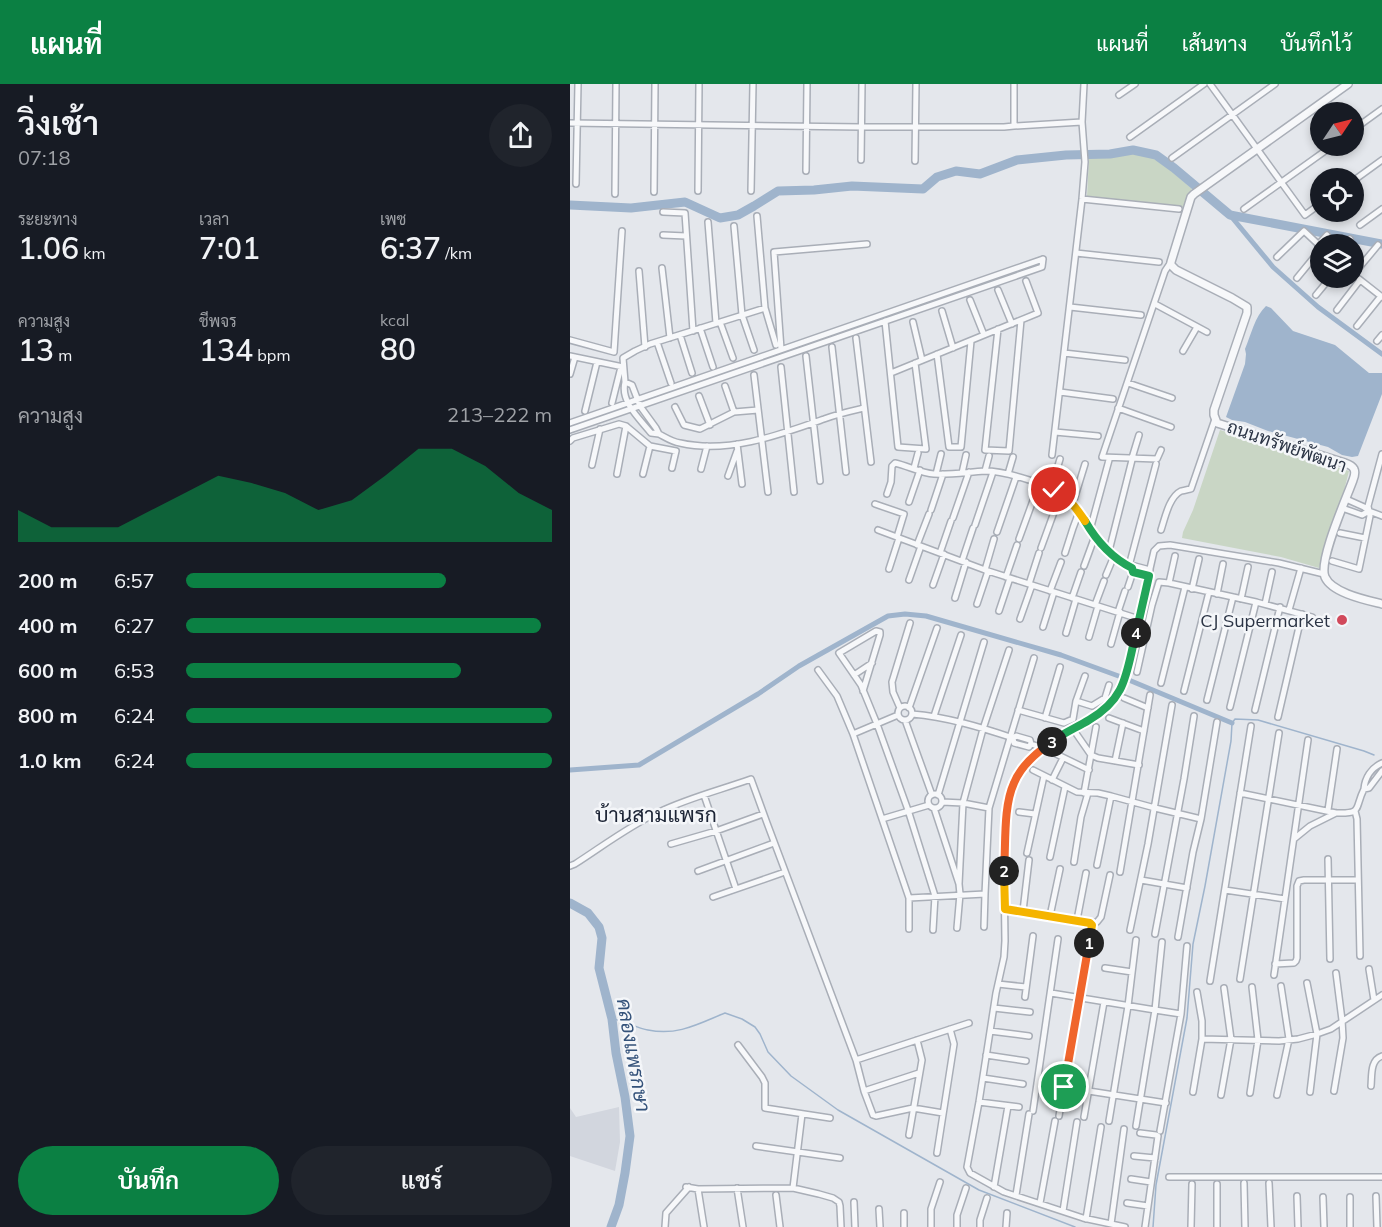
<!DOCTYPE html>
<html lang="th">
<meta charset="utf-8">
<style>
body{margin:0;font-family:Mulish,Sarabun,sans-serif;background:#20242c;color:#f1f3f6;height:100vh;display:flex;flex-direction:column;font-size:22px;white-space:nowrap}
*{box-sizing:border-box;margin:0}
p{font-size:20px;color:#9ea1a6}
.icon{flex:none;width:33px;height:33px;fill:none;stroke:currentColor;stroke-width:2;stroke-linecap:round;stroke-linejoin:round}
.map{position:relative;flex:1;overflow:hidden}
.sheet{display:flex;flex-direction:column;background:#171b24;width:570px}
.sheet>*{flex:none}
.needle{width:39px;rotate:55deg}
.controls{position:absolute;left:740px;top:18px;display:grid;gap:12px}
.controls a{display:grid;place-items:center;width:54px;height:54px;border-radius:50%;background:#171b24;box-shadow:0 3px 9px #0003;font-size:30px}
.pin{position:absolute;display:grid;place-items:center;width:51px;height:51px;color:#fff;margin:-26px;border:3px solid #fff;border-radius:50%;box-shadow:0 2px 6px #0007}
.km{position:absolute;width:30px;height:30px;margin:-15px;border-radius:50%;background:#222;color:#fff;font-size:16px;line-height:30px;text-align:center}
.round{display:grid;place-items:center;flex:none;width:63px;height:63px;border-radius:32px;background:#20242c}
.summary{display:flex;align-items:center;justify-content:space-between;height:102px;padding:0 18px}
h1{font-size:33px;font-weight:600;line-height:45px}
.stats{display:grid;grid-template-columns:repeat(3,1fr);gap:9px;height:102px;padding:6px 18px}
.stats div{display:grid;align-content:center}
.stats b{font-size:30px;font-weight:600}
.stats small{font-size:16px;font-weight:400}
.stats p{font-size:16px}
.chart{height:168px;padding:12px 18px}
.chart p{display:flex;justify-content:space-between}
.chart svg{width:100%;height:108px;margin-top:6px;fill:#0b8043;opacity:.7}
.primary-button{display:flex;gap:12px;margin-top:auto;padding:12px 18px}
.primary-button a{flex:1;height:69px;border-radius:36px;background:#0b8043;color:#fff;font-size:24px;font-weight:600;line-height:69px;text-align:center}
.primary-button a+a{background:#20242c;color:#f1f3f6}
ul{padding:0 18px;list-style:none;font-size:20px}
li{display:grid;grid-template-columns:96px 72px 1fr;align-items:center;height:45px}
li i{height:15px;border-radius:8px;background:#0b8043}
header{display:flex;align-items:center;gap:36px;box-sizing:border-box;height:84px;padding:0 30px;background:#0b8043;color:#fff}
header strong{font-size:28px}
nav{display:flex;gap:33px;margin-inline-start:auto;font-size:21px}
main{display:flex;flex:1;min-height:0}
.map>svg:first-child{display:block}
.built{fill:#d2d6de}
.green{fill:#c9d6c5}
.water{fill:#9fb4cc}
.lines{fill:none;stroke-linecap:round;stroke-linejoin:round}
.stream{stroke:#9fb4cc;stroke-width:1.5}
.canal{stroke:#9fb4cc;stroke-width:5}
.river{stroke:#9fb4cc;stroke-width:9}
.minor-casing{stroke:#a9aeb7;stroke-width:8}
.tertiary-casing{stroke:#a9aeb7;stroke-width:10}
.minor{stroke:#f7f8fa;stroke-width:5}
.tertiary{stroke:#f7f8fa;stroke-width:7}
.split-1-casing{stroke:#fff;stroke-width:12}
.split-2-casing{stroke:#fff;stroke-width:12}
.split-3-casing{stroke:#fff;stroke-width:12}
.split-4-casing{stroke:#fff;stroke-width:12}
.split-5-casing{stroke:#fff;stroke-width:12}
.split-6-casing{stroke:#fff;stroke-width:12}
.split-1{stroke:#f0652b;stroke-width:8}
.split-2{stroke:#f5b400;stroke-width:8}
.split-3{stroke:#f0652b;stroke-width:8}
.split-4{stroke:#22a559;stroke-width:8}
.split-5{stroke:#22a559;stroke-width:8}
.split-6{stroke:#f5b400;stroke-width:8}
.poi-dot{fill:#d1495b;stroke:#f4f6f9;stroke-width:2}
.labels{text-anchor:middle;dominant-baseline:central;stroke-width:5;stroke-linejoin:round;paint-order:stroke}
.street-label{font-size:18px;fill:#2b3445;stroke:#f4f6f9}
.poi-label{font-size:18px;fill:#2b3445;stroke:#f4f6f9;text-anchor:end}
.water-label{font-size:20px;font-style:italic;fill:#34527a;stroke:#f4f6f9}
.quarter-label{font-size:21px;fill:#1d2536;stroke:#f4f6f9}
</style>
<header>
<strong>แผนที่</strong>
<nav><a>แผนที่</a><a>เส้นทาง</a><a>บันทึกไว้</a></nav>
</header>
<main>
<section class="sheet">
<div class="summary"><div><h1>วิ่งเช้า</h1><p>07:18</p></div><a class="round"><svg class="icon" aria-label="share" viewBox="0 0 24 24"><path d="M12 15V3M7 8l5-5 5 5M5 13v7h14v-7"/></svg></a></div>
<div class="stats">
<div><p>ระยะทาง</p><b>1.06<small> km</small></b></div>
<div><p>เวลา</p><b>7:01</b></div>
<div><p>เพซ</p><b>6:37<small> /km</small></b></div>
</div>
<div class="stats">
<div><p>ความสูง</p><b>13<small> m</small></b></div>
<div><p>ชีพจร</p><b>134<small> bpm</small></b></div>
<div><p>kcal</p><b>80</b></div>
</div>
<div class="chart"><p><span>ความสูง</span>213–222 m</p>
<svg viewBox="0 0 160 44" preserveAspectRatio="none"><path d="M0 44V31L10 38L20 38L30 38L40 31L50 24L60 17L70 20L80 24L90 31L100 27L110 17L120 6L130 6L140 13L150 24L160 31V44z"/></svg>
</div>
<ul>
<li><b>200 m</b>6:57<i style="width:71%"></i></li>
<li><b>400 m</b>6:27<i style="width:97%"></i></li>
<li><b>600 m</b>6:53<i style="width:75%"></i></li>
<li><b>800 m</b>6:24<i style="width:100%"></i></li>
<li><b>1.0 km</b>6:24<i style="width:100%"></i></li>
</ul>
<div class="primary-button"><a>บันทึก</a><a>แชร์</a></div>
</section>
<div class="map">
<svg width="812" height="1143" viewBox="0 0 812 1143">
<rect width="100%" height="100%" fill="#e4e7ec"/>
<path class="built" d="M49,1023L50,1058L45,1087L0,1072V1024L6,1033Z"/>
<path class="green" d="M563,69L580,72L596,82L622,105L618,110L613,123L517,112L519,74Z
M650,346L779,387L770,423L749,484L711,473L612,454L613,448L623,426Z"/>
<path class="water" d="M696,222L701,224L723,247L765,261L799,289H812V310L788,372L782,373L772,371L758,363L698,347L675,338L662,336L656,333L675,280L676,270L675,265C681,251 685,232 696,222Z"/>
<g class="lines">
<path class="stream" d="M42,935C55,936 66,944 78,946C108,952 128,940 155,929L172,935L185,943L190,950L198,968L221,992L268,1026L409,1106L505,1143
M583,1143L586,1101L617,934L623,860L635,802L661,657L662,639L665,635L688,636L794,667L804,671"/>
<path class="canal" d="M660,131L703,183L748,223L812,270
M0,686L69,681L188,610L229,582L318,532L335,530L356,532L491,571L554,594L662,639"/>
<path class="river" d="M0,121L61,124L115,118L150,134L168,131L184,122L208,107L244,106L282,102L353,105L367,93L386,87L410,90L447,76L496,71L540,70L563,66L586,71L604,84L660,131L812,160
M0,819L18,829L29,843L32,854L29,884L42,935L46,969L55,1013L60,1052L55,1089L49,1121L41,1143"/>
<g class="minor-casing">
<path id="minor" d="M640,0L735,131L750,120
M549,11L565,0
M0,39L291,43H434L444,42V0
M444,42L512,38
M783,46L812,25
M560,53L634,0
M602,74L705,0
M291,76L292,0
M345,77L346,0
M236,87L237,0
M783,97L812,76
M6,100L8,0
M128,107L129,0
M181,107L183,0
M84,108L85,0
M45,110L46,0
M512,115L609,125
M674,125L762,62
M93,128L115,129L123,247
M187,132L195,224
M138,138L146,239
M790,141L812,125
M164,142L172,231L184,266
M93,151L116,152
M775,160L780,155
M748,161L757,151
M506,169L589,178
M707,173L734,147L750,162
M92,184L100,254
M69,187L75,263
M783,191L808,161
M727,194L750,166
M789,195L812,213
M428,206L442,240
M746,211L760,194
M400,216L414,251
M585,220L637,248
M500,223L571,231
M767,226L790,196
M372,227L383,264
M315,237L328,363L356,365L345,279
M150,238L163,274
M343,238L352,276
M787,242L811,212
M130,244L143,283
M428,245L415,366L439,367L451,236
M110,251L122,289
M286,254L301,378
M0,256L44,268L52,147
M807,257L812,251
M87,258L101,299
M262,263L276,388
M211,265L204,168L297,160
M613,267L627,243
M494,269L555,276
M367,270L379,363H391L401,257
M0,272L53,283
M236,272L250,397
M211,283L224,408
M321,289L468,229L456,197
M0,290L5,273
M184,291L198,408
M55,298L53,274L65,267L80,260L195,224L206,261
M55,298L62,301L70,322L86,344L89,350L81,349C70,335 50,318 55,298Z
M558,299L602,314
M155,302L164,328
M490,308L543,315
M129,312L140,341
M42,319L51,283
M105,323L114,341L130,345L164,328L188,326
M548,324L601,343
M15,327L27,278
M0,339L473,175
M0,346L472,183L473,175
M485,348L528,352
M89,350C95,353 102,358 110,359C158,370 209,351 254,335C267,330 281,327 294,324
M0,357L3,354L49,340L56,342L80,362L106,367
M167,360L172,400
M591,366L587,375L532,373L595,187L601,178
M482,371L512,115L515,78L512,38L514,0
M562,374L569,351
M22,381L30,345
M102,384L106,367
M344,384L348,369
M131,385L137,362
M415,387L419,372
M392,389L396,371
M47,390L56,342
M73,390L80,362
M366,390L371,370
M438,390L443,373
M158,392L167,367
M481,405L490,375
M317,410L321,398L322,382L325,379C338,382 351,389 364,390C381,391 398,388 415,387C436,387 481,401 497,414C508,422 513,436 521,447C532,462 546,476 562,484L563,488L579,492
M339,418L350,386
M503,419L515,380
M305,420L334,430L327,453
M772,424L792,431L799,427L794,423L776,415
M361,426L373,390
M799,427L812,432
M383,434L399,388
M405,441L423,388
M308,446L415,486L569,535
M520,446L539,376
M591,446C595,434 599,413 611,407C612,407 620,405 621,405L645,335
M427,448L446,393
M770,449L795,454
M449,455L469,400
M347,461L359,430
M471,464L491,409
M539,467L562,376
M370,469L381,437
M495,469L503,444L509,428
M392,477L403,444
M762,477L789,485L800,432L798,422L812,370
M514,482L525,452
M559,482L586,380
M562,484L565,482L580,486
M319,485L329,454
M415,486L424,455
M536,491L544,472
M436,493L447,461
M339,496L351,462
M599,499L605,472
M459,500L469,469
M363,501L374,470
M558,503L563,488
M622,505L629,475
M480,507L491,478
M647,510L653,480
M385,514L396,478
M502,514L511,488
M671,515L678,483
M407,520L418,487
M695,520L702,488
M525,521L534,497
M719,526L731,484
M429,527L440,494
M548,528L555,507
M450,535L462,501
M473,543L484,508
M496,549L506,515
M519,553L528,522
M541,560L550,528
M248,586L267,612L283,650L339,814L415,810L414,843
M567,588L582,521L589,498L599,499L686,518L742,533
M284,591L302,579
M591,599L615,503
M293,607L310,551V548L306,547L269,569L291,601L307,640L338,726L365,812L363,846
M614,607L639,508
M554,614L578,624
M637,616L663,513
M506,617L522,622L535,614L539,601
M328 629a7 7 0 1 1 14 0a7 7 0 1 1-14 0Z
M660,623L686,518
M330,624L323,608L322,598L340,539
M339,624L367,544
M448,626L494,639L503,635L506,617L515,592
M685,626L710,523
M342,630C377,633 410,643 443,654L446,652L460,656L461,660L473,664
M364,632L391,551
M708,633L732,530
M475,634L490,583
M539,634L574,647
M335,636L362,711
M503,645L521,671L528,674L569,681
M283,650L328,631
M443,654L444,659L459,663L461,660
M482,668L519,686
M545,677L553,639
M812,679C801,684 795,694 794,705L799,704L812,687
M463,686L507,708L528,709L541,712L585,724L631,735
M482,696L493,674
M514,709L526,643
M670,709L766,729C793,730 784,725 794,705
M358 717a7 7 0 1 1 14 0a7 7 0 1 1-14 0Z
M134,711L166,805
M368,711L414,558
M372,718L393,719L419,724
M364,724L389,800L390,810L387,844
M758,726L767,665
M785,727L787,735L790,872
M449,728L465,730
M312,735L359,721
M724,755L740,742L766,729
M101,760L146,747L193,730
M457,769L474,692
M480,773L495,703
M758,775L760,875
M504,778L511,733L518,709
M527,781L541,712
M0,782L5,780C33,762 59,742 89,728C118,714 150,706 181,695L197,739L286,976L399,939
M128,787L204,759
M550,788L580,611
M571,796L617,804
M389,800L393,719L413,645L439,566
M655,806L715,815
M415,810L419,724L464,574
M143,813L215,788
M435,825L507,836L520,839L522,841L489,1032
M453,827L459,776
M480,832L490,785
M507,836L516,789
M520,839L527,838L531,833L540,791
M339,845V814
M560,846L578,760L602,621
M585,850L614,695L624,632
M608,853L623,768L631,735L647,638
M592,858L585,926L611,930
M705,880L724,879L726,877L727,874V802L729,797L734,796H788
M535,884L562,888
M799,885L804,916
M704,891L738,656
M670,895L709,649
M640,897L681,642
M737,899L747,950L740,1008
M428,900L456,903
M481,909L585,926L566,1042
M455,913L463,852
M424,924L460,928
M420,947L459,952
M632,955L709,957L728,955L747,950L761,945L812,911
M168,961L192,993L195,999V1024L260,1034
M416,971L456,977
M286,976L294,1007L303,1031L306,1032L343,1024L373,1029
M413,994L453,1000
M467,999L596,1019
M801,1002C802,991 800,976 812,972
M294,1007L349,989
M764,1007L773,954L772,936L766,889
M623,1008L632,955V937L627,908
M680,1009L688,956L682,903
M651,1011L661,955L654,904
M707,1011L719,955L711,902
M409,1018L449,1023
M463,1027L488,855
M514,1033L534,918
M539,1037L558,922L566,856
M590,1047L611,930L617,862
M570,1049L586,1051L588,1052L575,1143
M339,1051L352,976L347,956
M186,1062L270,1074
M367,1069L384,960L380,945
M564,1072L585,1074
M599,1093H812
M561,1095L581,1098
M674,1099L675,1143
M699,1099L701,1143
M116,1103L128,1105L223,1104L249,1110L263,1114L269,1118L270,1122L271,1143
M424,1103L438,1022
M167,1104L173,1143
M223,1104L232,1030
M128,1105L134,1143
M206,1111L210,1143
M446,1111L459,1030
M727,1112L728,1143
M806,1112L807,1143
M753,1113L754,1143
M780,1113V1143
M284,1118L285,1143
M470,1119L485,1037
M557,1119L578,1122
M309,1125L310,1143
M493,1127L507,1038
M334,1129V1143
M516,1135L531,1043
M541,1140L554,1045
M95,1143L96,1129L119,1103
M361,1143V1125L370,1098
M387,1143V1131L396,1104
M410,1143V1136L417,1114
M436,1143L437,1129
M555,1143L513,1134L434,1108L400,1089L397,1083L409,1018L426,909L434,873L435,857L434,787L437,737L439,717L443,699L456,681L473,664L486,654L518,637L539,622L550,606L557,586L584,467L589,462L600,461L709,479L754,490
M621,1143L622,1100
M647,1143V1100"/>
</g>
<g class="tertiary-casing">
<path id="tertiary" d="M778,0L624,110L621,113L601,178V181L606,186L662,214L677,223V229L644,326V331L647,339L775,379C784,382 787,386 783,396C777,413 748,477 755,493C762,509 796,516 812,520"/>
</g>
<use href="#minor" class="minor"/>
<use href="#tertiary" class="tertiary"/>
</g>
<g class="lines">
<g class="split-1-casing">
<path id="split-1" d="M494,1003L519,859"/>
</g>
<g class="split-2-casing">
<path id="split-2" d="M434,787L435,825L520,839L522,841L519,859"/>
</g>
<g class="split-3-casing">
<path id="split-3" d="M434,787C436,760 433,723 444,699C451,682 467,668 482,658"/>
</g>
<g class="split-4-casing">
<path id="split-4" d="M482,658C493,649 506,644 519,636C557,614 556,589 566,549"/>
</g>
<g class="split-5-casing">
<path id="split-5" d="M515,437C526,456 542,474 562,484L563,488L579,492L566,549"/>
</g>
<g class="split-6-casing">
<path id="split-6" d="M484,406C499,413 506,424 515,437"/>
</g>
<use href="#split-1" class="split-1"/>
<use href="#split-2" class="split-2"/>
<use href="#split-3" class="split-3"/>
<use href="#split-4" class="split-4"/>
<use href="#split-5" class="split-5"/>
<use href="#split-6" class="split-6"/>
</g>
<circle class="poi-dot" cx="772" cy="536" r="6"/>
<g class="labels">
<g class="street-label">
<text transform="translate(717 362) rotate(19)">ถนนทรัพย์พัฒนา</text>
</g>
<g class="poi-label">
<text x="760" y="536">CJ Supermarket</text>
</g>
<g class="water-label">
<text transform="translate(64 971) rotate(80)">คลองแพรกษา</text>
</g>
<g class="quarter-label">
<text x="86" y="730">บ้านสามแพรก</text>
</g>
</g>
</svg>
<div class="controls">
<a><svg class="needle" viewBox="-14 -14 28 28"><path d="M0-13l5 13h-10z" fill="#e53935"/><path d="M0 13l5-13h-10z" fill="#9ea1a6"/></svg></a>
<a><svg class="icon" aria-label="locate" viewBox="0 0 24 24"><circle cx="12" cy="12" r="6"/><path d="M12 2v4M12 18v4M2 12h4M18 12h4"/></svg></a>
<a><svg class="icon" aria-label="layers" viewBox="0 0 24 24"><path d="M12 4l9 5-9 5-9-5zM3 14l9 5 9-5"/></svg></a>
</div>
<div class="pin" style="left:494px;top:1003px;background:#1e9e55"><svg class="icon" aria-label="arrive" viewBox="0 0 24 24"><path d="M6 21V4h12l-3 4 3 4H6"/></svg></div>
<div class="pin" style="left:484px;top:406px;background:#d93025"><svg class="icon" aria-label="check" viewBox="0 0 24 24"><path d="M5 12l5 5 9-10"/></svg></div>
<b class="km" style="left:519px;top:859px">1</b>
<b class="km" style="left:434px;top:787px">2</b>
<b class="km" style="left:482px;top:658px">3</b>
<b class="km" style="left:566px;top:549px">4</b>
</div>
</main>
